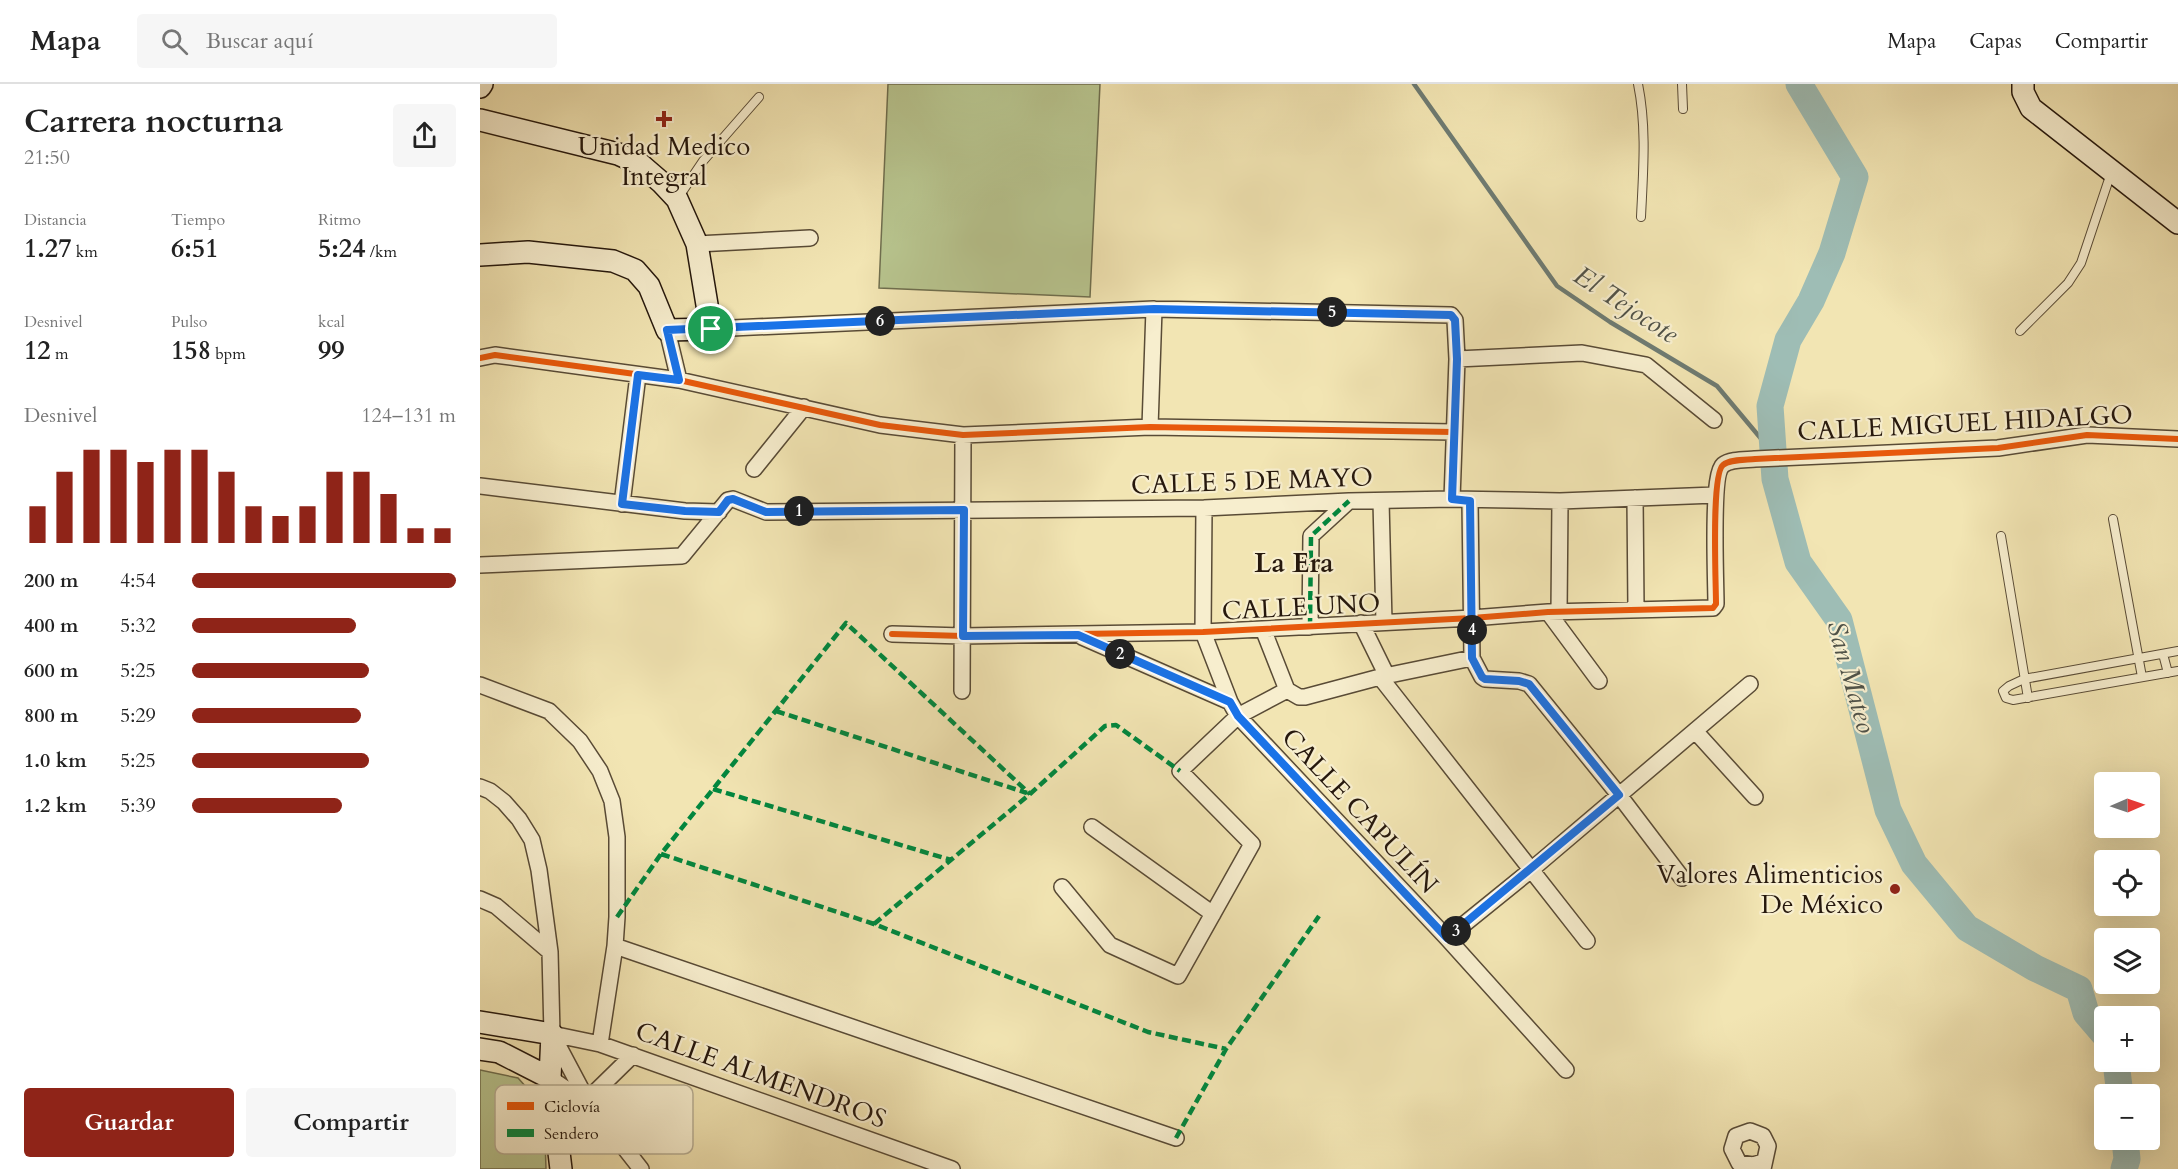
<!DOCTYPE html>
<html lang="es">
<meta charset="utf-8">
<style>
body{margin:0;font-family:Cardo,serif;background:#f6f6f6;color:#222;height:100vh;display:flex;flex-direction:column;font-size:22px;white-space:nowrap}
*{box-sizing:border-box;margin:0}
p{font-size:20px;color:#767676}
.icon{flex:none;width:33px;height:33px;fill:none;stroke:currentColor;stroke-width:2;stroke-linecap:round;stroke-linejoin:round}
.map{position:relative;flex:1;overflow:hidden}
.drawer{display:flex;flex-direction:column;background:#fff;width:480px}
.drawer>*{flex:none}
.needle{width:39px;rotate:88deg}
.fabs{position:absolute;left:1614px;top:688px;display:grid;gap:12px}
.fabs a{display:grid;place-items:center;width:66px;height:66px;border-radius:6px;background:#fff;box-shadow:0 6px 24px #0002;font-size:30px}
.pin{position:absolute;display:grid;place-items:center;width:51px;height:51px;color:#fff;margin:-26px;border:3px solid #fff;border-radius:50%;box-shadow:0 2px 6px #0007}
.km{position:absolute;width:30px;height:30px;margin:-15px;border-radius:50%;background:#222;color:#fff;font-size:16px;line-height:30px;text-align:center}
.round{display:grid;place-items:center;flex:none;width:63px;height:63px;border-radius:6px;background:#f6f6f6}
.headline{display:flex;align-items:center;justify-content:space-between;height:102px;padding:0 24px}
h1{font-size:33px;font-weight:600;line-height:45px}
.metrics{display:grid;grid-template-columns:repeat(3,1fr);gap:9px;height:102px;padding:6px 24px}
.metrics div{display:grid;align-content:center}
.metrics b{font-size:26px;font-weight:600}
.metrics small{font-size:16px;font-weight:400}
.metrics p{font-size:16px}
.chart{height:168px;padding:12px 24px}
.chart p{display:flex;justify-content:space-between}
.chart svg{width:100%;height:108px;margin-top:6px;stroke:#8f2418;stroke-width:6}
.button{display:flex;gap:12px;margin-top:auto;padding:12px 24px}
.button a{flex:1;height:69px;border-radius:6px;background:#8f2418;color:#fff;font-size:24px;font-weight:600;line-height:69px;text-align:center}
.button a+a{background:#f6f6f6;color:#222}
ul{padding:0 24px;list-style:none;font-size:20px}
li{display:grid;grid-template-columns:96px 72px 1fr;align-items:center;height:45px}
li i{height:15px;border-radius:8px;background:#8f2418}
header{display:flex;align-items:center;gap:36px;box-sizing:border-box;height:84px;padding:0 30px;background:#fff;border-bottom:2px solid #e0e0e0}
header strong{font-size:28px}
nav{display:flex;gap:33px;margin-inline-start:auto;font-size:21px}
.search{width:420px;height:54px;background:#f6f6f6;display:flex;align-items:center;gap:15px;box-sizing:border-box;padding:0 21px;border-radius:6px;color:#767676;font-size:22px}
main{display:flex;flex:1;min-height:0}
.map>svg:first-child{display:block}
.park{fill:#b8c58f;stroke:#6f6e4e;stroke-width:1.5}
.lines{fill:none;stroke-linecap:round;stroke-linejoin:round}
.stream{stroke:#6e7b72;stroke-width:4.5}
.river{stroke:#9ebdb5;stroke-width:27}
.lane-casing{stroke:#594b36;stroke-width:10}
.street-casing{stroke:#594b36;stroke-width:18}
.secondary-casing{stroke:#26180d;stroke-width:24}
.lane{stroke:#f7eece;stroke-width:8}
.street{stroke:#f7eece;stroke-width:15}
.secondary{stroke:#f7eece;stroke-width:21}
.quiet{stroke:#00873e;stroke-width:4.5;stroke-dasharray:9 4.5;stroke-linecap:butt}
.cycleway-casing{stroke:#f7eece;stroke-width:10}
.cycleway{stroke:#e8590c;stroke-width:6}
.route-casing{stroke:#fff;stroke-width:12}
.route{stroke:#1a73e8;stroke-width:8}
.poi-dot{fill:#8f2418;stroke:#f7eece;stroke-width:2}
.labels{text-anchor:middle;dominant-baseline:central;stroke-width:4.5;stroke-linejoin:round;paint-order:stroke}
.poi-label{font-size:26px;fill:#26180d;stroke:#f7eece}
.street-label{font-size:26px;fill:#26180d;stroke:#f7eece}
.water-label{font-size:27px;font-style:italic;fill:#505248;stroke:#f7eece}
.neighbourhood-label{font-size:27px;font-weight:bold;fill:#26180d;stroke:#f7eece}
.key{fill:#f7eece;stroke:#b8ae94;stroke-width:1.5}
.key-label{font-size:16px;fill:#26180d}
</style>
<header>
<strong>Mapa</strong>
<div class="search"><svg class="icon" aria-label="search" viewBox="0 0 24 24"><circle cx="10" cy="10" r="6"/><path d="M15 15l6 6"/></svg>Buscar aquí</div>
<nav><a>Mapa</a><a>Capas</a><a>Compartir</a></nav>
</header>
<main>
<section class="drawer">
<div class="headline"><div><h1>Carrera nocturna</h1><p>21:50</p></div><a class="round"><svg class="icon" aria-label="share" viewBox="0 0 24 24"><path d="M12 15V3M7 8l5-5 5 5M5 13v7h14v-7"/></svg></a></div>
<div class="metrics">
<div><p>Distancia</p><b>1.27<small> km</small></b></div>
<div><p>Tiempo</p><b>6:51</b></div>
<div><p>Ritmo</p><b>5:24<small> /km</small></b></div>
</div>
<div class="metrics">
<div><p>Desnivel</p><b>12<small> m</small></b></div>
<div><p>Pulso</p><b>158<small> bpm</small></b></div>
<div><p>kcal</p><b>99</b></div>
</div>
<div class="chart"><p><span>Desnivel</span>124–131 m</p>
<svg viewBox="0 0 160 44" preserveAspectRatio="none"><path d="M5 44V29M15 44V15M25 44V6M35 44V6M45 44V11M55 44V6M65 44V6M75 44V15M85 44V29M95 44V33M105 44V29M115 44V15M125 44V15M135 44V24M145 44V38M155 44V38"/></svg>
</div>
<ul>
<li><b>200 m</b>4:54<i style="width:100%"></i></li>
<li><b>400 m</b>5:32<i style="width:62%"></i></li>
<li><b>600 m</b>5:25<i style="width:67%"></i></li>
<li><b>800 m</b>5:29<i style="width:64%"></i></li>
<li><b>1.0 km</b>5:25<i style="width:67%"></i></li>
<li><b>1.2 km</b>5:39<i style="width:57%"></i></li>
</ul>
<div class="button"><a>Guardar</a><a>Compartir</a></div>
</section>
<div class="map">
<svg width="1698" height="1085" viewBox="0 0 1698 1085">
<rect width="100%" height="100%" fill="#f2e5b3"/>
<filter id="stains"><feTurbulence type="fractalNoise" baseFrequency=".00333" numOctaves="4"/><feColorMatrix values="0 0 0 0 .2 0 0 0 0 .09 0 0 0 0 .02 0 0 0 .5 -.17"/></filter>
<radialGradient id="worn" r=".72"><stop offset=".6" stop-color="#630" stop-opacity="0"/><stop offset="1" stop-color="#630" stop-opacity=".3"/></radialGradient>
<path class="park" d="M408,0H620L610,213L399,204Z
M0,986L38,994L64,1023L66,1085H0Z"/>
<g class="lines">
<path class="stream" d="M934,0L1077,202L1130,238L1237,302L1293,369"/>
<path class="river" d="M1319,0L1375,93L1352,169L1331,217L1308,256L1290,322L1295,395L1318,478L1359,536L1408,726L1434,780L1487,844L1555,884L1599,905L1606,929L1624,950
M1636,978L1640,1011
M1644,1085L1647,1075L1645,1056"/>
<g class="lane-casing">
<path id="lane" d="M1158,0C1167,44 1163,89 1161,133
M1202,0L1203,25
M198,114L223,77L279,13
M1540,247L1588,199L1601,179L1631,89
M1633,435L1662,593
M1521,452L1548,614
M1698,567L1544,595L1529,602L1523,607L1526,614L1533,616L1698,587
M1683,570L1688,589"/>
</g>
<g class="street-casing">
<path id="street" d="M217,160L330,154
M231,245L674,225L971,231L975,236L977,275L972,415
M187,246L199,296
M0,274L15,271L199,296L400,341L483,351L670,343L973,348
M977,275L1102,269L1166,281L1234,336
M670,343L674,225
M274,385L324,323
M0,402L205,427L239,428
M1155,414L1156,525
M901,417L904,538
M990,417L992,574L1002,593L1005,595L1039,597L1049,600L1139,711L1202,794
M142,420L158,291
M724,424L723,548L750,618L758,632L967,854L1086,986
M0,481L202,472L248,416L253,415L286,428L724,424L869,417L972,415L1080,417L1235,411
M1068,528L1119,597
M1079,529L1080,417
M881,539L907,592
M830,543L831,452L869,417
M783,545L807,606
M412,550L483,552L723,548L992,534L1068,528L1233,524L1236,520C1236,499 1231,391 1243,381C1250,375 1267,376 1275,375L1518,364L1607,351L1698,355
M602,553L750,618
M900,593L1107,857
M0,601L69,627L100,657L120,687L132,717L137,753V833L135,862L120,960
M807,606L819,613H825L900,593L992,574
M482,607L483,351
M1216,648L1275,713
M0,703L10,707L24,718L39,735L52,756L59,786L70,868L72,950L107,1016L161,1085
M612,743L733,830
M582,803L630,861L698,892L772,760L700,687L758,632L807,606
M0,815L16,822L70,868
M967,854L1051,786L1270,600
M135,862L696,1054
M72,950L120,960L472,1085
M70,994L89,1007L107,1016L153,971
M1283,1085L1288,1062L1283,1052L1270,1047L1256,1052L1252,1065L1259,1079L1273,1081L1283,1078"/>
</g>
<g class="secondary-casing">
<path id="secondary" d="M1543,0V8L1551,24L1698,139
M0,3L2,0
M0,36L138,70L160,80L182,99L197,115L217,160L231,245L187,246L169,202L155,186L133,177L48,168L0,171
M0,938L72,950L70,994L81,1085
M0,965L19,968L70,994"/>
</g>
<use href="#lane" class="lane"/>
<use href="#street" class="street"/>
<use href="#secondary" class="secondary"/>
<path class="quiet" d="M830,543L831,452L869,417
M296,627L547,709
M233,705L471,776
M181,770L394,840L668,948L746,965
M137,833L181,770L366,539L550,710
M394,840L550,710L625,642L636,641L700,687
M696,1054L746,965L839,832"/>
<g class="cycleway-casing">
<path id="cycleway" d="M0,274L15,271L199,296L400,341L483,351L670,343L973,348
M412,550L483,552L723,548L992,534L1068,528L1233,524L1236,520C1236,499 1231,391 1243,381C1250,375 1267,376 1275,375L1518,364L1607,351L1698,355"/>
</g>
<use href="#cycleway" class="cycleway"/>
</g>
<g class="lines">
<g class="route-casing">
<path id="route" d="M674,225L971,231L975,236L977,275L972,415L990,417L992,574L1002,593L1005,595L1039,597L1049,600L1139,711L967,854L758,632L750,618L598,551L483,552L484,426L286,428L253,415L248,416L239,428L205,427L142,420L158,291L199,296L187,246Z"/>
</g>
<use href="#route" class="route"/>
</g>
<g class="poi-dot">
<path d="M181 26h6v6h6v6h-6v6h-6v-6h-6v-6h6z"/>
<circle cx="1415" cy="805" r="6"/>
</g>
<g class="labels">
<g class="poi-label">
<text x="184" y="62">Unidad Medico<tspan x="184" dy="30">Integral</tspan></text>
<text x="1403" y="790" text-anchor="end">Valores Alimenticios<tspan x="1403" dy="30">De México</tspan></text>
</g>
<g class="street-label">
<text transform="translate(1485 339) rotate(-3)">CALLE MIGUEL HIDALGO</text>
<text transform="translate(772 397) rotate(-2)">CALLE 5 DE MAYO</text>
<text transform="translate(821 523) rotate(-3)">CALLE UNO</text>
<text transform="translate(880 727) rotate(47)">CALLE CAPULÍN</text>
<text transform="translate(281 991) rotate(20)">CALLE ALMENDROS</text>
</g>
<g class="water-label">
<text transform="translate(1146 221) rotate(33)">El Tejocote</text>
<text transform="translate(1371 593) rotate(74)">San Mateo</text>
</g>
<g class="neighbourhood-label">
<text x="814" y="479">La Era</text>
</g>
</g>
<rect x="15" y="1001" width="198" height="69" rx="9" class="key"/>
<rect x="27" y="1018" width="27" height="8" fill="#e8590c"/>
<rect x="27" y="1045" width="27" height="8" fill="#00873e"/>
<g class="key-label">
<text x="64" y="1028">Ciclovía</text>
<text x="64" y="1055">Sendero</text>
</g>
<rect width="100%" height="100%" filter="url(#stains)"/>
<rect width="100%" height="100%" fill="url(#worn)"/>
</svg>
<div class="fabs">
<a><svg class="needle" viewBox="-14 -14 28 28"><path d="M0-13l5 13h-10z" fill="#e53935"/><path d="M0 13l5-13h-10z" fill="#767676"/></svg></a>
<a><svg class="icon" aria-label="locate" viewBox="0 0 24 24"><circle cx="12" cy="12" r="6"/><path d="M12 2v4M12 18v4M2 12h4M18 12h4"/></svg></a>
<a><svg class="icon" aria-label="layers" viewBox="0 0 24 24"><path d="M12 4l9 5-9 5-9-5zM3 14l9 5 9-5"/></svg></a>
<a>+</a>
<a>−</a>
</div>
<div class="pin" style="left:231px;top:245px;background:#1e9e55"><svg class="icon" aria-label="arrive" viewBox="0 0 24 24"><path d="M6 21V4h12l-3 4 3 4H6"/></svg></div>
<b class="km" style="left:319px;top:427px">1</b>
<b class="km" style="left:640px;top:570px">2</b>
<b class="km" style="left:976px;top:847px">3</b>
<b class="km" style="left:992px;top:546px">4</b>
<b class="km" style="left:852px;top:228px">5</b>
<b class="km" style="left:400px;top:237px">6</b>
</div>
</main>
